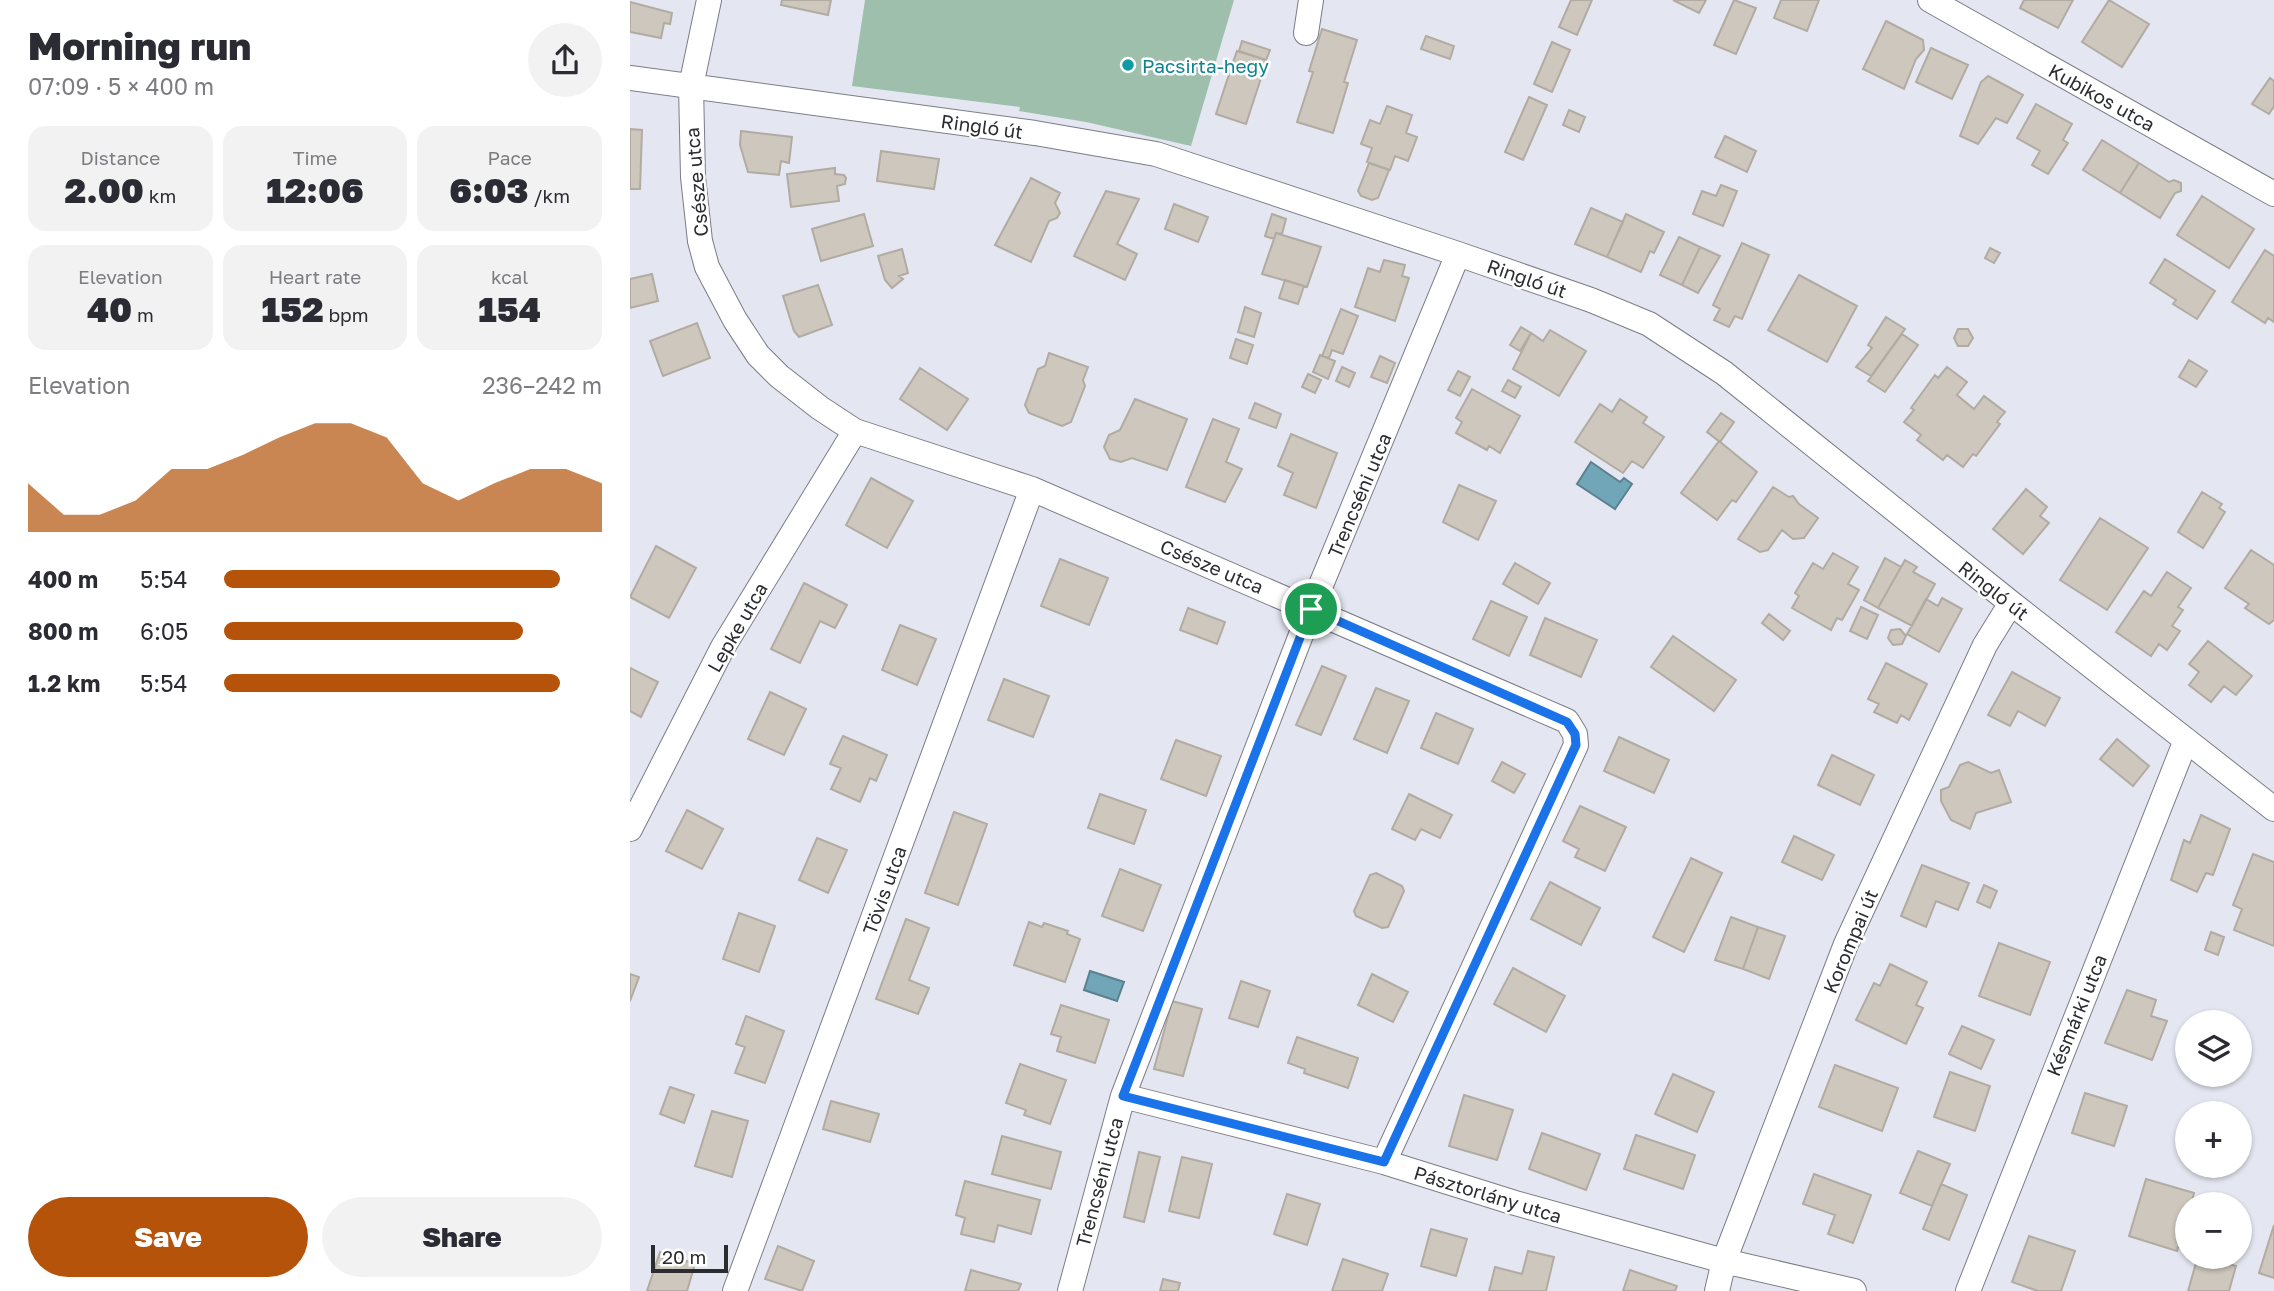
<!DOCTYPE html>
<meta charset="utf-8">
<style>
body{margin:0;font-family:"Golos Text",sans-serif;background:#f2f2f3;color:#2b2b33;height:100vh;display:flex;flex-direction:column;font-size:26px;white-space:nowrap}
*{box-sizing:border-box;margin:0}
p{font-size:23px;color:#7c7c81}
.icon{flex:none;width:38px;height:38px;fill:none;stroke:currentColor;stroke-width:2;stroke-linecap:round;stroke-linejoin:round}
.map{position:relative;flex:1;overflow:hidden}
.drawer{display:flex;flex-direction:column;background:#fff;width:630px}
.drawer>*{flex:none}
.buttons{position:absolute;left:1545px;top:1010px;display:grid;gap:14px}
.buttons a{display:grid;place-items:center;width:77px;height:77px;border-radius:50%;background:#fff;box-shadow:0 2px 5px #0004;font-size:35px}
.scale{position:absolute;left:21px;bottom:18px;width:77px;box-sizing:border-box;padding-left:7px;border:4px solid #2b2c30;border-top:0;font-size:19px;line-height:24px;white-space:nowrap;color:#2b2c30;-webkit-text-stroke:5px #fff;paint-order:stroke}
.pin{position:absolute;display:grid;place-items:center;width:60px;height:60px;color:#fff;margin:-30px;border:4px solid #fff;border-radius:50%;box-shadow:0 2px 7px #0007}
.round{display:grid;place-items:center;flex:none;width:74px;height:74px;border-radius:37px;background:#f2f2f3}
.head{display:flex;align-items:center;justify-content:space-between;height:119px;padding:0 28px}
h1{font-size:38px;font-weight:800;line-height:52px}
.metrics{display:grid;grid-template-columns:repeat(3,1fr);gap:10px;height:119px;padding:7px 28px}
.metrics div{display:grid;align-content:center;border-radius:18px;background:#f2f2f3;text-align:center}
.metrics b{font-size:35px;font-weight:800}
.metrics small{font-size:19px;font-weight:400}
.metrics p{font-size:19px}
.chart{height:196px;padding:14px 28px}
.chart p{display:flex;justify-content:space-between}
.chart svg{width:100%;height:126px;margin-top:7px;fill:#b45309;opacity:.7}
.cta{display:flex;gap:14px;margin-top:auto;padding:14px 28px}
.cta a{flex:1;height:80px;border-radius:42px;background:#b45309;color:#fff;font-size:28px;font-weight:800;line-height:80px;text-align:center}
.cta a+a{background:#f2f2f3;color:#2b2b33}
ul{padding:0 28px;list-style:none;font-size:23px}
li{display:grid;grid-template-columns:112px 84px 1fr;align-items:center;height:52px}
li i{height:18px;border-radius:9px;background:#b45309}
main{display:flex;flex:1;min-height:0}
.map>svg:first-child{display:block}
.green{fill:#9ebfac}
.water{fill:#70a6b8;stroke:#5b818f;stroke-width:2}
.building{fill:#cdc7bd;stroke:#b1aba2;stroke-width:2}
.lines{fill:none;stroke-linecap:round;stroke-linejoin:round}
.minor-casing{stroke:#7b7d87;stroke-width:26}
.minor{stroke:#fff;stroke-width:24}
.route-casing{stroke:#fff;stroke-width:14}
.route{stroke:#1a73e8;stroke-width:9}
.culture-dot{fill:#0f9aa8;stroke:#fff;stroke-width:2.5}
.labels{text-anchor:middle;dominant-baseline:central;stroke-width:5;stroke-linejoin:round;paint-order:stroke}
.culture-label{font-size:19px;fill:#0d838f;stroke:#fff;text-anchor:start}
.street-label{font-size:19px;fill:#2b2c30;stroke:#fff}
</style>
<main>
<section class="drawer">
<div class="head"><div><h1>Morning run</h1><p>07:09 · 5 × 400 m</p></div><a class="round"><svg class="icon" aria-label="share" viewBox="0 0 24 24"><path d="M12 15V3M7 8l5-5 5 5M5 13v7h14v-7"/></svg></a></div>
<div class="metrics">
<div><p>Distance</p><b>2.00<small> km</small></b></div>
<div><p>Time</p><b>12:06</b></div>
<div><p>Pace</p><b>6:03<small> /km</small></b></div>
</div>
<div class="metrics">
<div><p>Elevation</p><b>40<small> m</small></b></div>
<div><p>Heart rate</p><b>152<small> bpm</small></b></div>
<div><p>kcal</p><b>154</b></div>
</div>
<div class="chart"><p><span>Elevation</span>236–242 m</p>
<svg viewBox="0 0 160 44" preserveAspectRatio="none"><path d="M0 44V27L10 38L20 38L30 33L40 22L50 22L60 17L70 11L80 6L90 6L100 11L110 27L120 33L130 27L140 22L150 22L160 27V44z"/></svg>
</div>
<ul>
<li><b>400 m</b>5:54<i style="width:89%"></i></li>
<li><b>800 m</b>6:05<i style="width:79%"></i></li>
<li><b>1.2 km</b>5:54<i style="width:89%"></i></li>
</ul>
<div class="cta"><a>Save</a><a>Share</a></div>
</section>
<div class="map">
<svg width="1644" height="1291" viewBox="0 0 1644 1291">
<rect width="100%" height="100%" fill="#e4e7f1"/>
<path class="green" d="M235,0H604L561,146L456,122L389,111L390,107L222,86Z"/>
<path class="water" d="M961,462L990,482L994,478L1002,484L985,509L947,484Z
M460,971L494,982L487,1001L454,990Z"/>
<path class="building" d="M152,0H201L198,15L151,5Z
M941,0H962L947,35L929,27Z
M1043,0H1076L1069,13Z
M1104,0L1126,8L1106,54L1084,45Z
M1151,0H1189L1177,31L1144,18Z
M1394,0H1443L1428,28L1390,8Z
M1479,0L1519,24L1492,67L1452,42Z
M0,2L42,13L40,24L34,23L31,38L0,32Z
M1256,21L1293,40L1294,50L1286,59L1274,89L1233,69Z
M692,29L727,40L714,82L718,83L703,133L667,122L683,72L679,71Z
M796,36L824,46L820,59L791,49Z
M612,41L640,50L636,60L609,51Z
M922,42L940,50L922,92L904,84Z
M1301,48L1338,65L1322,99L1286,82Z
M607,51L636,60L632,71L603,62Z
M603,62L633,72L616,124L586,114Z
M1358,76L1393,95L1377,123L1366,118L1348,144L1330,136L1351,82Z
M1640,78L1644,81V106L1639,114L1622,104Z
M899,97L917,105L893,160L875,152Z
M1406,104L1442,124L1433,140L1438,143L1418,174L1402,165L1410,151L1387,138Z
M757,106L782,115L776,133L787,137L778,161L765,156L760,170L737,162L742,148L731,144L740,120L750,124Z
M939,110L955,117L949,132L933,125Z
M0,129L12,130L10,189H0Z
M111,131L162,137L159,163L151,161L149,175L118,172L110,145Z
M1095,136L1126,151L1117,172L1085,157Z
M1472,140L1509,163L1490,193L1453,170Z
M251,151L309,159L304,189L247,181Z
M739,163L759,170L748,198L742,200L731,196L728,191Z
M1509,163L1539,182L1544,180L1551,183V191L1545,193L1530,218L1490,193Z
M205,168V174L214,175L216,178L215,184L207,186L209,201L161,207L157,174Z
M401,178L430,193L425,203L430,213L427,218L419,221L401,262L365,245Z
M1091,185L1107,191L1093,226L1063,214L1072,191L1086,196Z
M476,191L509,199L487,244L507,254L495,280L444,256Z
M1572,196L1624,229L1599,268L1547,235Z
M544,204L578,217L568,242L535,229Z
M961,208L993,222L977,257L945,244Z
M234,214L243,246L191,261L182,229Z
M642,214L656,219L652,234L646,233L644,239L635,236Z
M996,214L1034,232L1024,253L1020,251L1011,272L977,257Z
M646,233L691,247L677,287L632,274Z
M1049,237L1070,247L1052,285L1030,275Z
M1112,243L1139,255L1112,319L1105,316L1099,327L1084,320L1090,309L1083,305Z
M1070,247L1090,256L1068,293L1052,285Z
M1360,248L1370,253L1364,263L1355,258Z
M272,249L278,273L269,276L273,279L262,288L255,280L248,256Z
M1635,250L1644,256V322L1638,318L1635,323L1602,302Z
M1535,259L1585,291L1567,319L1543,304L1546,300L1520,283Z
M754,260L775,265L772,276L779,278L765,321L725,307L738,268L750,272Z
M22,274L28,301L0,308V279Z
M1169,275L1227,306L1197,362L1138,330Z
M655,280L674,286L668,304L649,298Z
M188,285L202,325L169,337L164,331L153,296Z
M615,307L631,313L624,337L608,332Z
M711,309L728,316L713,354L702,350L699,358L692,356Z
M1256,317L1275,329L1241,376L1226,367L1242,348L1238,345Z
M67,323L80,358L33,376L20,341Z
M891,327L901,333L890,351L880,345Z
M1328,329H1338L1343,338L1338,346H1328L1324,338Z
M920,330L956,351L929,396L883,369L901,333L913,341Z
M1272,334L1288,345L1255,392L1238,381Z
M606,339L623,345L617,364L600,358Z
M419,353L458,367L453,380L455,386L441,422L432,426L399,413L395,405L408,369L415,366Z
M690,355L705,361L698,379L683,372Z
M750,356L765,363L757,383L741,377Z
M1559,360L1577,371L1566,387L1549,377Z
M712,367L725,373L719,387L706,381Z
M1317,367L1337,382L1327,395L1344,409L1354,396L1375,412L1367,422L1370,424L1346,456L1343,454L1333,467L1317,455L1313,460L1287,440L1291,435L1274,422L1284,410L1281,408L1305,375L1308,378Z
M290,368L338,399L317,430L270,399Z
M828,371L840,377L830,396L818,390Z
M678,374L691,380L685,393L672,387Z
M878,380L891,387L885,398L872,391Z
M842,389L890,416L870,453L859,446L857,450L826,433L832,422L826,418Z
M505,399L557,419L537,470L502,458L491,462L480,459L474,447L479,435L490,430Z
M990,399L1017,417L1013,423L1034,437L1013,468L1002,461L993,473L945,442L970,404L982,412Z
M625,403L651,414L646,428L619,418Z
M1091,413L1104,422L1090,442L1077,432Z
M583,419L609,429L596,462L612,469L595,502L556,487Z
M661,434L707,453L686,508L654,495L663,473L648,466Z
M1089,441L1127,472L1106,502L1102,500L1087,520L1051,493Z
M241,478L283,501L257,548L216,525Z
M829,485L866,501L848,540L813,522Z
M1143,487L1159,497L1163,496L1169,504L1188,518L1174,538L1163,539L1152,530L1138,550L1130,552L1108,539Z
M1396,489L1417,507L1410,516L1419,523L1393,554L1363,529Z
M1572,492L1592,504L1589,508L1595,512L1573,548L1548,532Z
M1470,518L1518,548L1477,610L1430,580Z
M26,546L66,568L39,618L0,597Z
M1621,550L1644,565V620L1639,624L1615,608L1619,604L1595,588Z
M1203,553L1228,567L1218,584L1229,590L1212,620L1207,618L1201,630L1162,608L1169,596L1165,593L1183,563L1193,569Z
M1255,558L1271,567L1248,608L1234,600Z
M430,559L478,578L459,625L411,606Z
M1275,560L1287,567L1283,572L1305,584L1282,626L1248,608Z
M885,563L920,583L908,604L873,584Z
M1537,572L1561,588L1548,607L1553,610L1542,626L1550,631L1537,650L1529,644L1521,656L1486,632L1514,591L1521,596Z
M174,583L217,605L205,628L190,621L170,663L141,649Z
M1312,598L1332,609L1309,652L1277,634L1296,599L1308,606Z
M861,601L897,617L879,656L843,639Z
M1231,607L1248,615L1237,639L1220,631Z
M558,608L595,622L587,644L550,630Z
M1139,614L1160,631L1153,640L1132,623Z
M915,618L967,640L951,677L900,655Z
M270,625L306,639L287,685L252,670Z
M1270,629L1276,636L1272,644L1263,645L1258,638L1261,630Z
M1043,636L1106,680L1084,711L1021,667Z
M1578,641L1622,676L1606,695L1594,686L1581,702L1559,685L1569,672L1559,664Z
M1256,663L1297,684L1279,720L1271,715L1267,723L1244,712L1249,704L1238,699Z
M692,666L716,676L691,735L666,725Z
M0,668L28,682L11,717L0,711Z
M1382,672L1430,698L1415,726L1388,711L1380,726L1358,715Z
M374,679L419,696L403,737L358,720Z
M746,688L779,701L757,753L724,739Z
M140,692L176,709L154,755L118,739Z
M806,713L843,729L828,764L791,748Z
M213,736L257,755L246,781L240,778L230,802L201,789L211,768L200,764Z
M989,737L1039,760L1024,793L974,771Z
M1487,739L1519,766L1503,786L1470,759Z
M546,740L591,756L576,796L531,779Z
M1202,755L1244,775L1230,805L1188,785Z
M872,762L895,774L884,793L862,781Z
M1338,762L1361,773L1369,770L1381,802L1346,813L1340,829L1321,820L1311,801V790L1319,787L1330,765Z
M470,794L516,810L504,844L458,828Z
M779,794L822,815L810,838L791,829L785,840L762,829Z
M950,806L996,827L975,871L945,857L949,849L933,841Z
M57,810L93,829L72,869L36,851Z
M324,812L357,824L328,905L295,893Z
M1571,815L1600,829L1583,875L1576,873L1567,892L1541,880L1554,840L1560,843Z
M1164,836L1204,855L1192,880L1152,862Z
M187,838L217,850L198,893L169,880Z
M1623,854L1644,862V946L1604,930L1612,909L1603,905Z
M1061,858L1092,873L1054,952L1023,937Z
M1292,865L1339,883L1328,910L1306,901L1296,927L1271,916Z
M490,869L531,885L513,931L472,916Z
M746,873L772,886L774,891L758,927L752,928L726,916L724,911L740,875Z
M920,882L970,908L951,945L901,919Z
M1354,885L1367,891L1360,908L1347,902Z
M109,913L145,926L129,972L93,959Z
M1101,917L1128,927L1113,969L1085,960Z
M276,919L299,928L279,980L299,988L288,1014L246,999Z
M399,922L412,927L414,923L438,931L437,934L450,939L435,982L384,965Z
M1128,927L1155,936L1139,979L1113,969Z
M1581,932L1594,937L1588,955L1575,950Z
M1369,943L1420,962L1400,1015L1349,996Z
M1260,964L1297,982L1286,1005L1293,1008L1276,1044L1226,1020L1244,983L1250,986Z
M883,968L935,996L916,1032L864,1004Z
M0,974L9,977L0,1001Z
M742,974L778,992L763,1022L728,1005Z
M611,981L640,991L628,1027L599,1018Z
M1497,990L1526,1000L1521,1016L1537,1021L1522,1060L1475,1043Z
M542,1001L572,1009L553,1076L524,1069Z
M431,1005L479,1020L465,1063L427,1051L431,1037L421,1034Z
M116,1016L154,1031L135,1083L105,1073L115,1047L106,1044Z
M1332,1026L1364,1040L1351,1069L1319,1054Z
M667,1037L728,1058L718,1088L674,1073L675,1069L658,1063Z
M390,1064L436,1080L420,1124L394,1115L396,1110L376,1103Z
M1205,1065L1268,1088L1252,1131L1189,1107Z
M1320,1072L1360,1086L1345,1131L1304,1117Z
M1043,1074L1084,1092L1067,1132L1025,1114Z
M40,1087L64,1095L54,1123L30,1114Z
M1455,1093L1497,1106L1484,1146L1442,1133Z
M834,1095L883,1110L867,1160L819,1146Z
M201,1101L249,1114L240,1142L193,1129Z
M82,1111L118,1121L102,1177L65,1166Z
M912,1133L970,1154L956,1190L899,1169Z
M1006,1135L1065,1155L1053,1189L994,1169Z
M372,1136L431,1152L421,1189L362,1174Z
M1288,1151L1320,1164L1302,1206L1270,1193Z
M509,1152L530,1157L514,1222L494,1217Z
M552,1157L582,1164L569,1218L539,1211Z
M1184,1174L1241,1195L1223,1243L1198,1234L1205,1215L1173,1204Z
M1516,1179L1564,1193L1561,1204H1558V1214L1547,1251L1499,1236Z
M335,1181L410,1200L401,1234L368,1225L364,1242L331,1234L335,1218L326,1215Z
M1311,1184L1337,1195L1319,1240L1293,1229Z
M657,1194L690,1204L677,1245L644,1234Z
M1644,1225V1278L1629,1273Z
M801,1229L837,1239L826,1276L791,1266Z
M1399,1236L1445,1251L1431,1291H1408L1382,1282Z
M148,1246L184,1261L172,1291L135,1279Z
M898,1251L924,1257L916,1291H859L865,1267L892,1274Z
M30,1252L65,1264L57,1291H17Z
M1568,1256L1606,1266L1599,1291H1558Z
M713,1259L758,1274L752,1291H702Z
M341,1270L391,1284L388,1291H335Z
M1000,1270L1047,1286L1045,1291H993Z
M533,1279L550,1283L548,1291H530Z"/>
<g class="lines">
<g class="minor-casing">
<path id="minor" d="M79,0L61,86L63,177L70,241L77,267L105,320L128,355L149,376L190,408L225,431L402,489L937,721L945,734L946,745L754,1162
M1300,0L1644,194
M676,33L681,0
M0,78L405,133L526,154L828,254L961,300L1019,324L1094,373L1381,603L1644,809
M0,829L93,647L225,431
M493,1096L754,1162L885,1203L1094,1261L1224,1291
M105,1291L402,489
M440,1291L493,1096L681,609L828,254
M1087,1291L1094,1261L1216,944L1355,645L1381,603
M1338,1291L1556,740"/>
</g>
<use href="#minor" class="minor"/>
</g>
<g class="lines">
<g class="route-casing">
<path id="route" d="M681,609L937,722L945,734L946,745L754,1162L493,1096Z"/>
</g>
<use href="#route" class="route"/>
</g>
<circle class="culture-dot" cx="498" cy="65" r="7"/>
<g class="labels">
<g class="culture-label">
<text x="512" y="65">Pacsirta-hegy</text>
</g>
<g class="street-label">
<text transform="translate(1472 97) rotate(29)">Kubikos utca</text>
<text transform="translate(352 126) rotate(8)">Ringló út</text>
<text transform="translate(66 182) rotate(-95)">Csésze utca</text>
<text transform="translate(897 278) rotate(19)">Ringló út</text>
<text transform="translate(729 495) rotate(-67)">Trencséni utca</text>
<text transform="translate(582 566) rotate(23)">Csésze utca</text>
<text transform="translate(1364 590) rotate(38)">Ringló út</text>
<text transform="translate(107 627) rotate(-60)">Lepke utca</text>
<text transform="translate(254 890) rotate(-70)">Tövis utca</text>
<text transform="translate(1220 941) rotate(-67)">Korompai út</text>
<text transform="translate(1446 1015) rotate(-68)">Késmárki utca</text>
<text transform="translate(469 1182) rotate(-75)">Trencséni utca</text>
<text transform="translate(858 1194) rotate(17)">Pásztorlány utca</text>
</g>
</g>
</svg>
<div class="buttons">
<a><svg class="icon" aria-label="layers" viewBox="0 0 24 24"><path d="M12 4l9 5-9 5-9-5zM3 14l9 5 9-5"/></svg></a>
<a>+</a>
<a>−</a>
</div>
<div class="scale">20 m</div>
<div class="pin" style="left:681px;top:609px;background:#1e9e55"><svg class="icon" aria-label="arrive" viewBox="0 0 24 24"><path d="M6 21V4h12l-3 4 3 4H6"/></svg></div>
</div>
</main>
